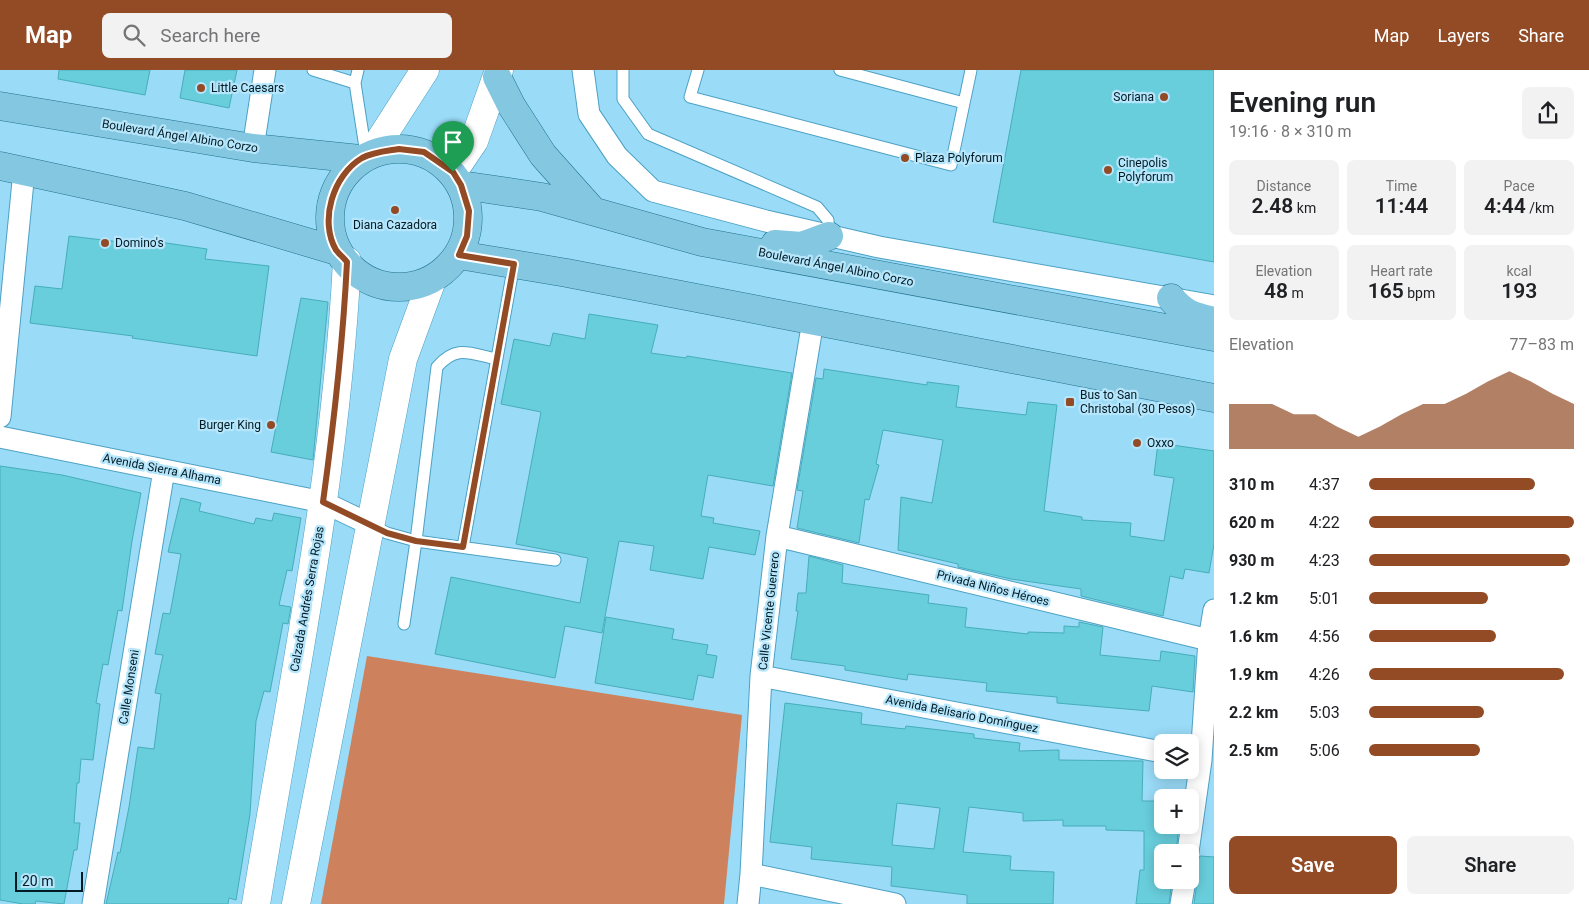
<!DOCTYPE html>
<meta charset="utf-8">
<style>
body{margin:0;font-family:Roboto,sans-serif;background:#f2f2f2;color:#202124;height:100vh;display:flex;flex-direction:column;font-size:19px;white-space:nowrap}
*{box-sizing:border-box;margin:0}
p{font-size:16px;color:#757577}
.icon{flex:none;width:28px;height:28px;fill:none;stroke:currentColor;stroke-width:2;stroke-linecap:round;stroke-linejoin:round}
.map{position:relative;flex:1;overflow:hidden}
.side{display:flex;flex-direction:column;background:#fff;width:375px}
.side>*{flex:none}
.controls{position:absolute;left:1154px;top:664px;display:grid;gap:10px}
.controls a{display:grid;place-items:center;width:45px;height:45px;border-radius:8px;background:#fff;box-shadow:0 2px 12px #0003;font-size:25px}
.scale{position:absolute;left:15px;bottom:12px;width:68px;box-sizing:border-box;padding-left:5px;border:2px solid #011a24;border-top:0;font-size:14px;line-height:18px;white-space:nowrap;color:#011a24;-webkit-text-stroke:4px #b6e6fb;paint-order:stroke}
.pin{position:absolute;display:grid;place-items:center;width:42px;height:42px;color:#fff;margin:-51px -21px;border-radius:50% 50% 50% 0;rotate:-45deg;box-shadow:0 0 5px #0007}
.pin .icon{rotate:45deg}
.round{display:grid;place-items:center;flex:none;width:52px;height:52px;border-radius:8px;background:#f2f2f2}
.headline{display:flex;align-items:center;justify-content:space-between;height:85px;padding:0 15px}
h1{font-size:28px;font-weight:600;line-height:38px}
.stats{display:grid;grid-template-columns:repeat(3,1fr);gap:8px;height:85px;padding:5px 15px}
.stats div{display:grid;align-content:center;border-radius:8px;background:#f2f2f2;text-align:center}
.stats b{font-size:21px;font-weight:600}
.stats small{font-size:14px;font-weight:400}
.stats p{font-size:14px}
.chart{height:140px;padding:10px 15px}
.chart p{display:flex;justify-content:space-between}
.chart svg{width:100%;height:90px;margin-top:5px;fill:#924b25;opacity:.7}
.cta{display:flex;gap:10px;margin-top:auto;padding:10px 15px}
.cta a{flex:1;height:58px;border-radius:8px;background:#924b25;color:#fff;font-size:20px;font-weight:600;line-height:58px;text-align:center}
.cta a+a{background:#f2f2f2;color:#202124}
ul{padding:0 15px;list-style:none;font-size:16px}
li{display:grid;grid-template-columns:80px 60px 1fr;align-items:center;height:38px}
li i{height:12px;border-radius:6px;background:#924b25}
header{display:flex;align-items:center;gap:30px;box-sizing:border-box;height:70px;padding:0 25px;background:#924b25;color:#fff}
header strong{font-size:24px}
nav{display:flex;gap:28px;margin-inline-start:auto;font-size:18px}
.search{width:350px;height:45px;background:#f2f2f2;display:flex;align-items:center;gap:12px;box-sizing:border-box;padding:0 18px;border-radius:8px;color:#757577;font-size:19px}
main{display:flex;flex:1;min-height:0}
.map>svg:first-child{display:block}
.forest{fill:#cd825d}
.building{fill:#69cedc;stroke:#46adba;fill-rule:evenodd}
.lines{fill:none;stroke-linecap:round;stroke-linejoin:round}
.lane-casing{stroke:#4ca1c3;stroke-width:13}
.street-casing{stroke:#4ca1c3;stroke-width:23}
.secondary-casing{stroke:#4ca1c3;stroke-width:29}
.primary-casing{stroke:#217291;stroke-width:29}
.lane{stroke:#fff;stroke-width:11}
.street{stroke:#fff;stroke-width:21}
.secondary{stroke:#fff;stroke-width:28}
.primary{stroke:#84c7e0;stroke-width:28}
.route-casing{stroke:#fff;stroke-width:10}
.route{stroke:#924b25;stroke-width:6}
.poi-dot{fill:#924b25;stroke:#b6e6fb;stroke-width:2}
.labels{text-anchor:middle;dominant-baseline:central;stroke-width:4.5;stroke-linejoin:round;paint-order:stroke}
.poi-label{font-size:12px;fill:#011a24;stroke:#b6e6fb;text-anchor:start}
.street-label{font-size:12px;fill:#011a24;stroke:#b6e6fb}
</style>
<header>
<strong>Map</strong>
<div class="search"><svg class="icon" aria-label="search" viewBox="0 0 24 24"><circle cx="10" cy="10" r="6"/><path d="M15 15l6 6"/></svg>Search here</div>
<nav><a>Map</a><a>Layers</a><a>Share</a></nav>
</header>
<main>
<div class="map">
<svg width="1214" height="834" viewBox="0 0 1214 834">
<rect width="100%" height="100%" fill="#9adbf8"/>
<path class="forest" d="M367,586L742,645L724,834H321Z"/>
<path class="building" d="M59,0H150L145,25L58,9Z
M185,0H237L229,38L180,28Z
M1021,0H1214V192L993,152Z
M69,166L146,175V170L207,179L205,189L269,196L257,286L132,268L133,266L30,253L35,216L62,219Z
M301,228L328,232L313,390L271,382Z
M589,244L658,255L651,283L686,288L687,286L792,303L773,416L708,405L701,446L714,448L713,453L760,461L755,485L709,477L703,509L650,500L654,476L619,471L602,563L565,556L555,608L435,584L451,507L580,533L588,488L516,474L541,342L501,334L514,269L550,276L553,263L585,269Z
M824,299L927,315V312L959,316L956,337L1026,345L1028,332L1057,335L1044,441L1082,447V450L1131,453L1130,466L1164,471L1174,408L1154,405L1158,373L1214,381V474L1209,503L1185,499L1183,509L1170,506L1163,546L1081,526V519L1011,509L958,497V494L898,480L901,427L932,433L943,370L883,360L876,394L879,395L869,430L865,429L859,473L797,458L803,421L797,420L816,308L823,309Z
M0,396L62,405L141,423L132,471L122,541L118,540L108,595L103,594L96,633L100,634L93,690L81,689L79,713H77L74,753H80L77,780H74L64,834L36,831L35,834H23L0,830Z
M181,428L201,433L199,441L254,454L256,448L272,451L274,443L301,448L292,501L287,500L279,535L291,537L288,554L283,553L270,622L264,621L256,651L250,744L236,830L229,828L228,834H106L118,782L120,783L129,737L138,677L154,679L161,624L155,623L163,585L155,584L163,543L170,544L181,484L168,482Z
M809,486L843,495L842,513L929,525L928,533L967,538L965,557L1028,564V562L1064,563V556L1079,557V552L1103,557L1100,585L1160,591L1161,581L1195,586L1193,622L1152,616L1149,641L1057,633V627L986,621L987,613L908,604L907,610L845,600V596L791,589L798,541H796L798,523H806Z
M606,547L674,559L672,569L708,575L706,584L717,586L713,608L698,605L693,630L595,613Z
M785,633L862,643L861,654L905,659L906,656L974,664V668L1020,673L1019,681L1059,680V690L1143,691L1142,731H1162V755H1179L1176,782H1162V810H1172L1169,834H1136L1140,800H1144V761L1106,760V756H1063V750L1023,751V743L969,737L963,782L1011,786L1010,800L1054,802L1053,834H967V825L891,816L892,797L811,789L812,777L770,772ZM897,733L940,738L934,779L892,775Z
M1200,786L1214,787V834H1194L1197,812L1196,805L1190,799V794L1198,790Z"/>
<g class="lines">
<g class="lane-casing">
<path id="lane" d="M313,0L355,13L366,84
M623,0V29L648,64L817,137L828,150L829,166
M698,0L690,27L951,95L971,0
M840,0L964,33
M355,13L358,0
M371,455L387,463L416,471L555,490
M463,477L514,194
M404,554L416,471L437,297C457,274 470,284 497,289"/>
</g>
<g class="street-casing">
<path id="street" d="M583,0L589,44L617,86L653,121L766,151L879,177L1214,236
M253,78L265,0
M0,347L24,101
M0,367L323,432L369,454
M777,466L1209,570
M761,606L1162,682
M1188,782L1201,690L1209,570L1214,540
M751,804L895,834
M93,834L164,400
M748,834L751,804L761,606L777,466L813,251
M1181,834L1185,810"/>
</g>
<g class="secondary-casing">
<path id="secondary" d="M371,84L425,0
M453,102L474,71L499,0
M256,834C291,621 336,408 347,191
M296,834L403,289L432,210"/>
</g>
<g class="primary-casing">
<path id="primary" d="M497,7L511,35L543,85L593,141
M0,36L253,78L360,89
M330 148a69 69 0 1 1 138 0a69 69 0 1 1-138 0Z
M0,96L185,136L337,181
M461,115L542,127L702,172L1214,267
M775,174L802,176L829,166
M459,185L567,203L1214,328
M1171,228C1185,245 1194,246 1214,251"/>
</g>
<use href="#lane" class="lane"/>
<use href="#street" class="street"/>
<use href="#secondary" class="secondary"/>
<use href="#primary" class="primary"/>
</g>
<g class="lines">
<g class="route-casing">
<path id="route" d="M399,79L424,82L453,102L461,115L469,141L467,166L459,185L514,194L463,477L416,471L387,463L323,432C334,352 343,272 347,192C344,188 339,184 336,180C319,151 333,105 362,88C373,82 387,81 399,79Z"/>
</g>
<use href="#route" class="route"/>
</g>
<g class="poi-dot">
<circle cx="201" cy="18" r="5"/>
<circle cx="1164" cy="27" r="5"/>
<circle cx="905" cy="88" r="5"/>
<circle cx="1108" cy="100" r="5"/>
<circle cx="395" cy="140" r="5"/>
<circle cx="105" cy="173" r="5"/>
<rect x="1065" y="327" width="10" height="10" rx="2.5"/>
<circle cx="271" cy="355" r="5"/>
<circle cx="1137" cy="373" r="5"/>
</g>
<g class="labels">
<g class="poi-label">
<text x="211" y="18">Little Caesars</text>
<text x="1154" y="27" text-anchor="end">Soriana</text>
<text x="915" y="88">Plaza Polyforum</text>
<text x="1118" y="93">Cinepolis<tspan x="1118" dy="14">Polyforum</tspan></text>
<text x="395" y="155" text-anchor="middle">Diana Cazadora</text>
<text x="115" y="173">Domino's</text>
<text x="1080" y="325">Bus to San<tspan x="1080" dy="14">Christobal (30 Pesos)</tspan></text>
<text x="261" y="355" text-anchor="end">Burger King</text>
<text x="1147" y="373">Oxxo</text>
</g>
<g class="street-label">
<text transform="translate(180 66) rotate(9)">Boulevard Ángel Albino Corzo</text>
<text transform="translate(836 197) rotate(11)">Boulevard Ángel Albino Corzo</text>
<text transform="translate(162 399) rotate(11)">Avenida Sierra Alhama</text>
<text transform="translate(993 518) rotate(14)">Privada Niños Héroes</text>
<text transform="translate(307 529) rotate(-80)">Calzada Andrés Serra Rojas</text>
<text transform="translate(769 541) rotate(-84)">Calle Vicente Guerrero</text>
<text transform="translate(129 617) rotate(-81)">Calle Monseni</text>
<text transform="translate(962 644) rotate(11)">Avenida Belisario Domínguez</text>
</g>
</g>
</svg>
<div class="controls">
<a><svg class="icon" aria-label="layers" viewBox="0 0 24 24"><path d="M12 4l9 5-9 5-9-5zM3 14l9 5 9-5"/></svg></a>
<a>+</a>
<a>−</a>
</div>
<div class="scale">20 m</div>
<div class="pin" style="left:453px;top:102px;background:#1e9e55"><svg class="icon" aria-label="arrive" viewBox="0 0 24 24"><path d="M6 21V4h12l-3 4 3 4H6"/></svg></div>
</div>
<section class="side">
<div class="headline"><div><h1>Evening run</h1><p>19:16 · 8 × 310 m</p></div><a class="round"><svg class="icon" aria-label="share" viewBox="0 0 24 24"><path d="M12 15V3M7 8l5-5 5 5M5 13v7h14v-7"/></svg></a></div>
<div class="stats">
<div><p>Distance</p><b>2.48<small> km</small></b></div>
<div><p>Time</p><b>11:44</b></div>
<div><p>Pace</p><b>4:44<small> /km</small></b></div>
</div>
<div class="stats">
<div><p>Elevation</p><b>48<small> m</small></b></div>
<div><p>Heart rate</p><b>165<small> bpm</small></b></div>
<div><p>kcal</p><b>193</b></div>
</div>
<div class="chart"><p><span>Elevation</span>77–83 m</p>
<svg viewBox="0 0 160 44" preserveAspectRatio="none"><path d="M0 44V22L10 22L20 22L30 27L40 27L50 33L60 38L70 33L80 27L90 22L100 22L110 17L120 11L130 6L140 11L150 17L160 22V44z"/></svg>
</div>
<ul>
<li><b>310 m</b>4:37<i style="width:81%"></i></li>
<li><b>620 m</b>4:22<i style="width:100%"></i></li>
<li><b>930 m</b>4:23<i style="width:98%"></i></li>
<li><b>1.2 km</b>5:01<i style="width:58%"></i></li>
<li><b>1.6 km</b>4:56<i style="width:62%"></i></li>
<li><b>1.9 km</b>4:26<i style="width:95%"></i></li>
<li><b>2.2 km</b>5:03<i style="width:56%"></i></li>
<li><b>2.5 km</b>5:06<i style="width:54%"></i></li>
</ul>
<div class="cta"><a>Save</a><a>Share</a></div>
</section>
</main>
